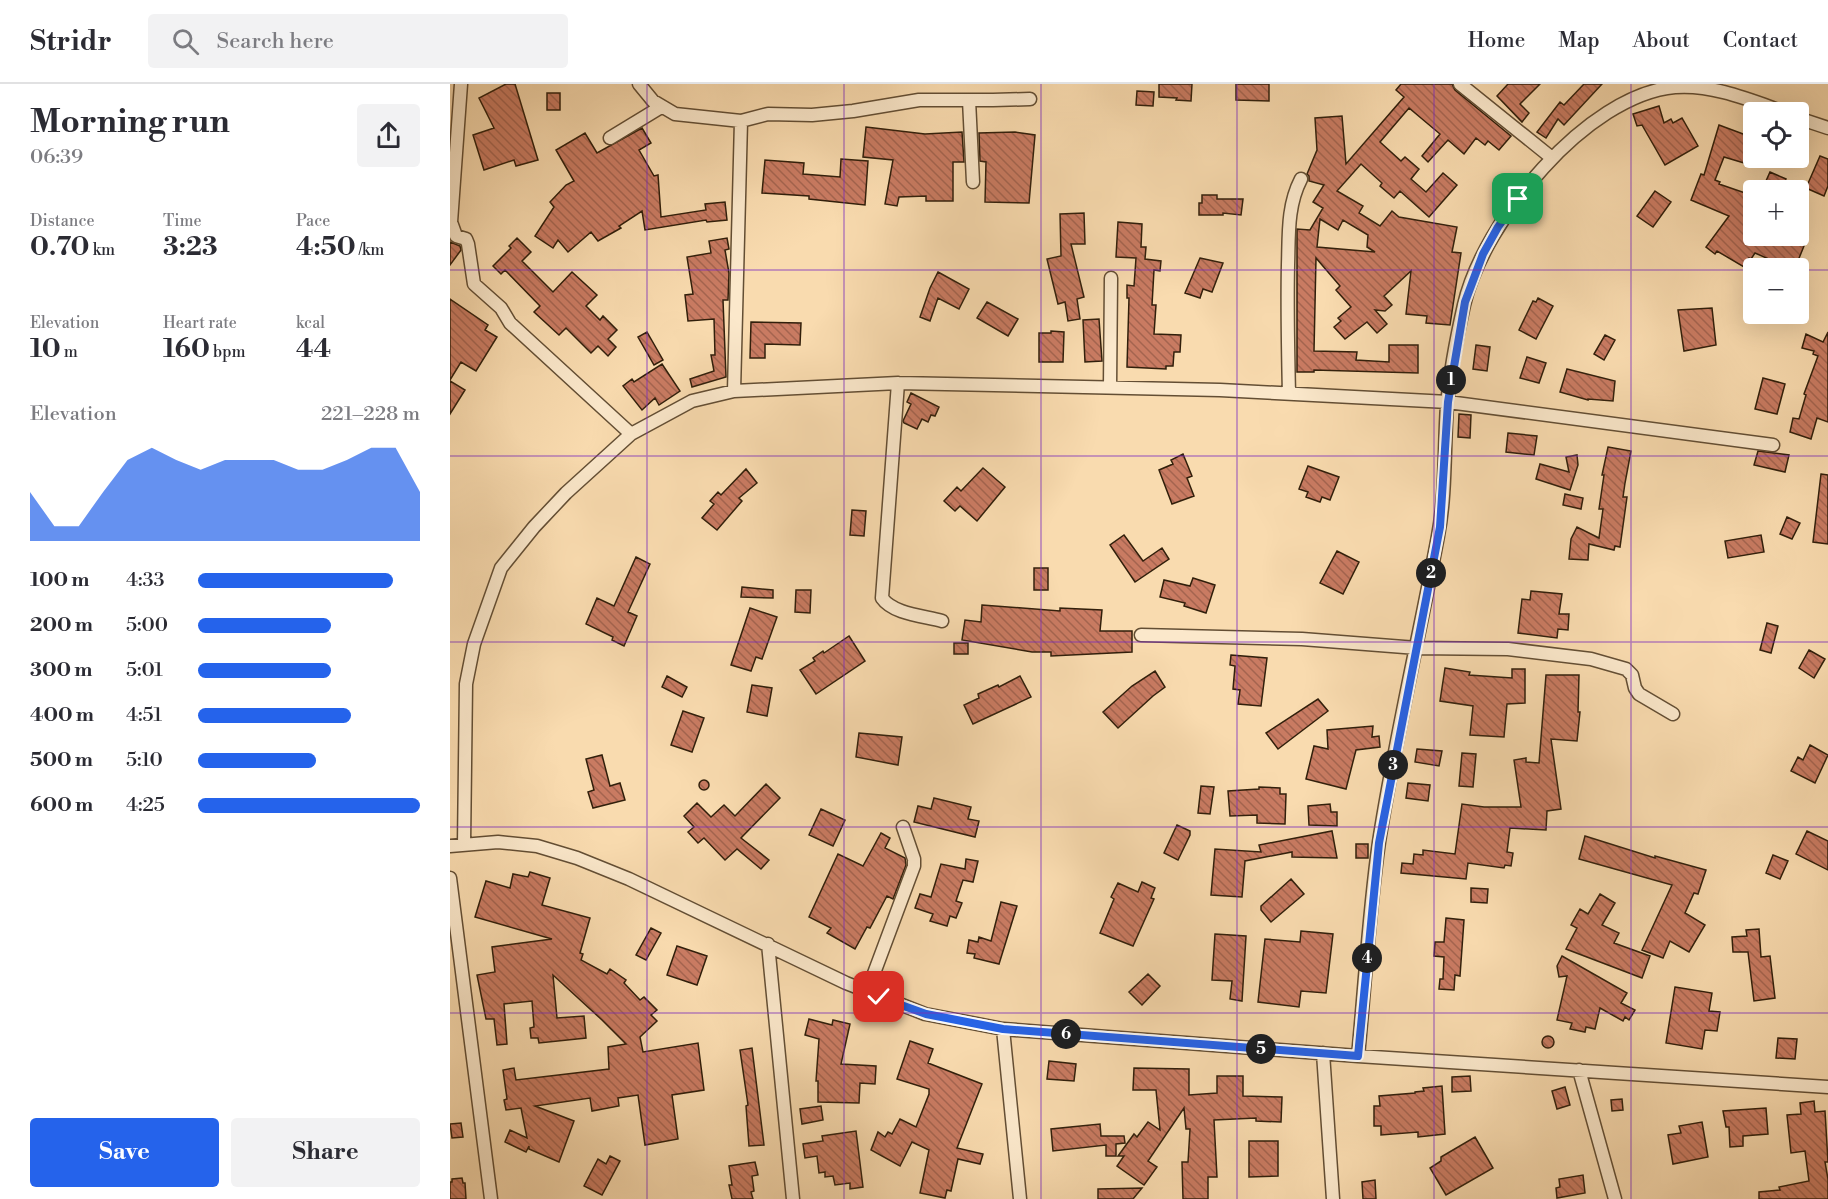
<!DOCTYPE html>
<meta charset="utf-8">
<style>
body{margin:0;font-family:"Libre Bodoni",serif;background:#f2f2f3;color:#2b2b33;height:100vh;display:flex;flex-direction:column;font-size:22px;white-space:nowrap}
*{box-sizing:border-box;margin:0}
p{font-size:20px;color:#7c7c81}
.icon{flex:none;width:33px;height:33px;fill:none;stroke:currentColor;stroke-width:2;stroke-linecap:round;stroke-linejoin:round}
.map{position:relative;flex:1;overflow:hidden}
.side{display:flex;flex-direction:column;background:#fff;width:450px}
.side>*{flex:none}
.controls{position:absolute;left:1293px;top:18px;display:grid;gap:12px}
.controls a{display:grid;place-items:center;width:66px;height:66px;border-radius:6px;background:#fff;box-shadow:0 6px 24px #0002;font-size:30px}
.pin{position:absolute;display:grid;place-items:center;width:51px;height:51px;color:#fff;margin:-26px;border-radius:12px;box-shadow:0 3px 9px #0006}
.km{position:absolute;width:30px;height:30px;margin:-15px;border-radius:50%;background:#222;color:#fff;font-size:16px;line-height:30px;text-align:center}
.round{display:grid;place-items:center;flex:none;width:63px;height:63px;border-radius:6px;background:#f2f2f3}
.summary{display:flex;align-items:center;justify-content:space-between;height:102px;padding:0 30px}
h1{font-size:33px;font-weight:700;line-height:45px}
.stats{display:grid;grid-template-columns:repeat(3,1fr);gap:9px;height:102px;padding:6px 30px}
.stats div{display:grid;align-content:center}
.stats b{font-size:26px;font-weight:700}
.stats small{font-size:16px;font-weight:400}
.stats p{font-size:16px}
.chart{height:168px;padding:12px 30px}
.chart p{display:flex;justify-content:space-between}
.chart svg{width:100%;height:108px;margin-top:6px;fill:#2563eb;opacity:.7}
.action{display:flex;gap:12px;margin-top:auto;padding:12px 30px}
.action a{flex:1;height:69px;border-radius:6px;background:#2563eb;color:#fff;font-size:24px;font-weight:700;line-height:69px;text-align:center}
.action a+a{background:#f2f2f3;color:#2b2b33}
ul{padding:0 30px;list-style:none;font-size:20px}
li{display:grid;grid-template-columns:96px 72px 1fr;align-items:center;height:45px}
li i{height:15px;border-radius:8px;background:#2563eb}
header{display:flex;align-items:center;gap:36px;box-sizing:border-box;height:84px;padding:0 30px;background:#fff;border-bottom:2px solid #e1e1e2}
header strong{font-size:28px}
nav{display:flex;gap:33px;margin-inline-start:auto;font-size:21px}
.search{width:420px;height:54px;background:#f2f2f3;display:flex;align-items:center;gap:15px;box-sizing:border-box;padding:0 21px;border-radius:6px;color:#7c7c81;font-size:22px}
main{display:flex;flex:1;min-height:0}
.map>svg:first-child{display:block}
.building{fill:url(#building-back-hatch);stroke:#311f0b;stroke-width:1.5;fill-rule:evenodd}
.lines{fill:none;stroke-linecap:round;stroke-linejoin:round}
.street-casing{stroke:#634e34;stroke-width:15}
.street{stroke:#fbe8cb;stroke-width:12}
.route-casing{stroke:#fff;stroke-width:12}
.route{stroke:#2563eb;stroke-width:8}
.grid{fill:none;stroke:#7b2cbf;stroke-width:1.5;stroke-opacity:0.55}
</style>
<header>
<strong>Stridr</strong>
<div class="search"><svg class="icon" aria-label="search" viewBox="0 0 24 24"><circle cx="10" cy="10" r="6"/><path d="M15 15l6 6"/></svg>Search here</div>
<nav><a>Home</a><a>Map</a><a>About</a><a>Contact</a></nav>
</header>
<main>
<section class="side">
<div class="summary"><div><h1>Morning run</h1><p>06:39</p></div><a class="round"><svg class="icon" aria-label="share" viewBox="0 0 24 24"><path d="M12 15V3M7 8l5-5 5 5M5 13v7h14v-7"/></svg></a></div>
<div class="stats">
<div><p>Distance</p><b>0.70<small> km</small></b></div>
<div><p>Time</p><b>3:23</b></div>
<div><p>Pace</p><b>4:50<small> /km</small></b></div>
</div>
<div class="stats">
<div><p>Elevation</p><b>10<small> m</small></b></div>
<div><p>Heart rate</p><b>160<small> bpm</small></b></div>
<div><p>kcal</p><b>44</b></div>
</div>
<div class="chart"><p><span>Elevation</span>221–228 m</p>
<svg viewBox="0 0 160 44" preserveAspectRatio="none"><path d="M0 44V24L10 38L20 38L30 24L40 11L50 6L60 11L70 15L80 11L90 11L100 11L110 15L120 15L130 11L140 6L150 6L160 24V44z"/></svg>
</div>
<ul>
<li><b>100 m</b>4:33<i style="width:88%"></i></li>
<li><b>200 m</b>5:00<i style="width:60%"></i></li>
<li><b>300 m</b>5:01<i style="width:60%"></i></li>
<li><b>400 m</b>4:51<i style="width:69%"></i></li>
<li><b>500 m</b>5:10<i style="width:53%"></i></li>
<li><b>600 m</b>4:25<i style="width:100%"></i></li>
</ul>
<div class="action"><a>Save</a><a>Share</a></div>
</section>
<div class="map">
<svg width="1378" height="1115" viewBox="0 0 1378 1115">
<defs>
<pattern id="building-back-hatch" width="6" height="6" patternUnits="userSpaceOnUse" patternTransform="scale(1.5)"><rect width="6" height="6" fill="#c97b62"/><path d="M-1 5l2 2M0 0l6 6M5-1l2 2" fill="none" stroke="#a4644f"/></pattern>
</defs>
<rect width="100%" height="100%" fill="#f9dbaf"/>
<filter id="stains"><feTurbulence type="fractalNoise" baseFrequency=".00333" numOctaves="4"/><feColorMatrix values="0 0 0 0 .2 0 0 0 0 .09 0 0 0 0 .02 0 0 0 .5 -.17"/></filter>
<radialGradient id="worn" r=".72"><stop offset=".6" stop-color="#630" stop-opacity="0"/><stop offset="1" stop-color="#630" stop-opacity=".3"/></radialGradient>
<path class="building" d="M56,0H65L88,76L66,82L64,76L34,86L23,51L44,44L29,14Z
M709,0H742L741,17L726,16L727,14L709,13Z
M786,0H819V17L786,16Z
M951,0H1002L1005,6L1061,52L1049,66L1038,57L1035,61L1026,54L1014,70L998,56L978,78L972,72L990,50L959,24L930,58L951,77L955,73L969,85L961,95L976,108L993,89L1007,101L979,133L950,107L944,114L930,102L932,99L911,80L887,107L913,122L909,129L930,142L942,127L949,133L1007,143L1002,168L1011,169L1000,241L976,239L977,232L956,230L961,187L934,212L942,221L935,227L925,226L937,240L927,249L917,238L895,255L884,243L891,237L888,234L901,223L886,206L890,202L866,174L864,267L907,268L906,276L939,278V261H968V289L864,286V288H847V145L860,146L873,124L863,118L874,101L859,97V92L857,90L867,66L865,34L892,32L896,80L954,13L946,6ZM870,135L888,146L893,136L918,151L917,163L925,168L867,163Z
M1058,0H1090L1070,20L1079,29L1072,38L1047,12Z
M1134,0H1152L1114,41L1108,35L1096,54L1087,48L1110,18L1114,21Z
M687,7L704,8L703,22L686,21Z
M97,9H110V26H97Z
M1209,22L1214,39L1221,35L1223,39L1232,34L1248,62L1215,81L1192,41L1187,42L1183,30Z
M1269,41L1304,54V82L1274,73L1265,96L1270,98L1269,100L1304,112V152H1329L1354,162L1345,184H1339L1305,169L1301,175L1299,174L1294,183L1267,167L1265,170L1256,163L1279,132L1241,116L1251,90L1254,91Z
M416,43L475,50L512,48L514,78H503V117H476V112L449,113L447,122L435,120L443,76L413,73Z
M192,44L201,59L189,66L204,92L208,91L211,133L256,126L255,120L275,118L277,136L257,138L256,136L195,146L192,127L169,142L171,144L148,157L141,148L118,168L108,156L103,164L85,152L104,123L100,118L116,101L124,97L106,66L135,49L147,69Z
M565,48L585,51L579,119L535,118L536,78L530,77L529,49Z
M1370,72L1378,75V102L1374,112L1356,104Z
M391,75L418,77L415,121L359,115V112L312,109L315,76L354,79L353,90L390,93Z
M1320,88L1336,95L1331,106H1312Z
M1205,107L1221,118L1203,143L1187,132Z
M752,111H767V115H793L791,131L773,129V131H749V119H752Z
M634,129L635,160H621L634,213L627,215L630,235L618,237L615,218L608,220L597,175L611,172L610,130Z
M668,138L692,140L691,163H696L695,175L711,177L710,187L704,186L702,221H706L704,250L731,251L730,268H724L723,282H716V285L677,283L679,214H677V201L684,202L686,174L666,173Z
M67,154L81,168L72,177L103,208L122,188L147,211L136,222L150,236L153,232L167,246L158,255L166,263L158,272L148,262L141,269L116,244L109,251L84,228L90,222L55,186L51,190L43,182L61,164L59,162Z
M277,154L279,165L275,166L279,189L278,216H273L276,293L242,303L240,295L264,287L261,271H265L264,235L238,237L235,211L243,210L237,173L261,169L259,157Z
M0,158L10,162L11,166L0,181Z
M750,174L773,179L762,208L753,205L750,214L735,209Z
M488,188L519,205L509,225L488,214L480,237L470,233L480,204Z
M1088,214L1103,222L1086,255L1069,246L1083,217L1086,218Z
M0,215L38,241L35,246L47,253L26,287L11,278L0,296Z
M537,218L568,235L558,252L527,234Z
M1262,224L1266,261L1234,267L1228,226Z
M649,235L652,277L635,278L633,236Z
M301,238L351,239L350,261L315,260V274H300Z
M601,247L614,248L613,278H589V249H601Z
M197,248L213,276L204,281L188,253Z
M1378,248V338L1367,334L1361,355L1340,348L1343,334L1349,335L1356,311L1354,310L1368,272L1363,270L1364,267L1352,264L1356,250L1373,258Z
M1155,251L1165,256L1154,276L1144,270Z
M1026,261L1040,263L1037,287L1023,285Z
M1077,273L1096,279L1089,299L1070,294Z
M212,280L230,307L209,321L205,314L192,326L173,302L182,295L184,298Z
M1117,285L1165,297L1163,317L1138,315V316L1110,308Z
M1313,294L1335,300L1327,330L1305,325Z
M0,297L15,306L0,330Z
M461,309L489,323L485,332L481,331L478,338L472,335L467,345L454,339L453,337L461,320L457,318Z
M1009,330L1021,331L1020,354L1008,353Z
M1058,349L1087,352L1084,371L1056,368Z
M1158,363L1181,367L1175,399L1173,413H1177L1170,463L1165,462L1164,466L1139,460L1138,476L1119,475L1121,455L1127,443L1149,454L1153,425H1149L1154,391H1152Z
M1308,367L1339,371L1335,388L1304,381Z
M733,370L742,392L737,394L744,412L722,420L709,386L723,380L721,376Z
M1127,371L1128,381L1120,406L1086,395L1090,380L1119,388L1116,373Z
M858,382L889,393L880,416L872,413L870,418L856,413L858,408L849,405Z
M533,384L555,403L527,437L510,422L505,427L494,417L507,403L511,407Z
M296,385L307,399L289,414L292,417L267,446L252,434L264,420L260,417L268,408L271,411Z
M1371,390L1378,391V460L1363,458Z
M1115,410L1133,414L1131,425L1113,421Z
M402,426L416,427L414,452L400,451Z
M1337,433L1350,439L1342,455L1330,450Z
M674,451L693,477L712,464L719,475L685,498L660,461Z
M1311,451L1314,468L1278,474L1275,457Z
M887,467L909,478L893,510L870,499Z
M186,473L200,480L178,528L187,532L174,562L162,556L163,553L136,540L147,514L164,522Z
M584,484H598V506H584Z
M743,494L765,501L756,529L734,522L735,519L710,513L714,496L740,502Z
M292,503L323,506V514L291,513Z
M346,506H361L360,529L345,528Z
M1081,507L1112,510L1109,530H1119L1118,546L1108,545L1107,554L1068,549L1072,515L1080,516Z
M532,521L610,527V524L652,526L650,547H682V568L601,572V568H582L512,556L515,536L531,538Z
M300,524L327,533L312,575L306,573L301,587L281,581Z
M1317,539L1328,542L1321,569L1310,566Z
M399,552L415,577L366,610L350,586L365,577L363,574L373,567L374,569Z
M504,559H518V570H504Z
M1359,566L1375,575L1364,594L1349,584Z
M781,571L817,574L811,622L788,620L790,606L783,605L785,582L780,581Z
M995,584L1020,588L1019,591L1062,594V585H1075V619L1057,620L1054,653L1020,651L1023,622L990,617Z
M705,587L715,603L703,612L668,644L653,628L682,602Z
M1096,591H1129L1128,628H1130L1127,657L1101,655L1111,725L1097,727L1096,746L1060,744L1057,768L1063,769L1061,782L1055,781L1054,784L1018,779L1016,795L951,789L952,779L963,780L964,770L973,771V766L1005,770L1012,720L1034,723H1071L1064,676L1076,674V678L1089,679Z
M217,592L237,603L232,613L212,603Z
M570,592L581,613L523,640L514,621L529,614L528,610L548,601L549,603Z
M302,601L322,604L317,632L297,628Z
M868,615L878,627L828,665L816,649Z
M233,627L254,634L242,668L221,661Z
M923,642L922,653L929,652L930,663L906,666L896,705L856,695L864,662L878,665L877,646Z
M409,649L452,653L448,681L406,673Z
M1360,661L1378,671L1365,699L1341,687L1348,673L1353,676Z
M967,665L992,667L989,682L965,678Z
M1012,669L1026,670L1023,703L1009,702Z
M152,671L160,702L170,699L175,716L143,724L138,708L144,706L136,675Z
M249 701a5 5 0 1 1 10 0a5 5 0 1 1-10 0Z
M958,699L980,701L978,717L956,714Z
M316,700L330,714L291,754L319,776L311,785L287,765L275,776L254,754L248,759L238,748L244,743L234,732L247,719L261,733L274,721L285,732Z
M751,702L764,703L760,730L748,729Z
M809,703L830,704V710H836L835,740L807,739V731L780,732L778,707L809,705Z
M484,714L521,723L518,735L529,737L525,753L464,738L468,722L481,725Z
M880,720L881,728H887V742L859,741L858,722Z
M371,725L395,736L383,762L359,751Z
M727,741L740,747V751L728,776L714,769Z
M882,747L887,774L842,773V768L795,777L792,813L761,811L765,765L811,768L809,761Z
M1357,747L1378,757V786L1346,770Z
M431,749L440,754L435,764L455,774L456,781L443,815L437,812L420,844L417,843L405,865L377,849L381,844L359,833L388,770L413,782Z
M1135,752L1205,774V772L1256,786L1248,810L1244,809L1235,829L1255,841L1239,868L1220,857L1213,874L1192,866L1222,801L1129,775Z
M906,760H918V774H906Z
M1323,771L1338,777L1330,795L1316,789Z
M516,775L528,777L523,798L513,796L506,817L512,819L506,834L500,832L497,842L480,837L483,830L465,824L470,810L481,813L491,780L515,785Z
M80,788L100,794L92,821L140,834L130,869L133,870L131,876L157,890L160,885L176,896L174,899L190,916L194,913L207,926L201,931L207,937L190,953L193,968L248,959L254,1006L222,1011L228,1055L195,1061L188,1011L168,1014L169,1022L142,1027L140,1014L85,1022L124,1037L109,1078L79,1065V1062L76,1068L55,1058L60,1046L77,1054L71,1024L56,1026L54,1016L57,1015L53,986L64,984L66,996L159,985L158,963L176,960L152,936L103,891L107,934L134,932L136,954L89,959L88,954H81L80,944L84,943L82,917L54,920L57,960L47,961L44,935H36L27,891L45,888L42,863L102,855L25,833L36,797L60,804L63,790L78,793Z
M841,795L854,810L821,838L811,826V822Z
M692,798L705,804L701,814L704,815L683,862L650,849L664,815L661,813L668,799L688,808Z
M1021,804L1038,805L1037,819L1021,818Z
M1150,810L1165,819L1152,841L1169,849L1164,859L1200,872L1192,894L1116,865L1127,844L1121,841L1130,825L1138,830Z
M551,818L567,822L549,880L524,874L525,870L517,869L519,856L528,858L529,853L541,857Z
M996,834L1014,836L1010,892L1005,891L1004,906L989,905L990,895H993L994,873L984,872L985,858H994Z
M201,844L211,849L196,876L186,871Z
M1309,845L1311,873L1320,872L1325,914L1304,917L1298,868H1283L1282,853L1297,852L1296,846Z
M851,847L883,850L876,909L851,907L849,923L808,918L815,855L850,858Z
M765,850L796,852L792,917L780,915L782,897L762,896Z
M227,862L257,872L247,901L217,891Z
M1112,872L1177,909L1171,919L1185,926L1179,936L1175,933L1173,937L1150,924L1145,945L1136,943L1135,948L1120,945L1122,939L1107,936L1117,892L1109,893L1107,882Z
M698,890L710,902L692,921L679,908Z
M1225,903L1262,909L1259,927L1270,928L1267,947L1255,946L1252,965L1216,959Z
M359,935L382,941L383,936L400,940L391,980L426,982L425,1000L410,999L409,1019L368,1018V997H366L369,955L355,951Z
M1092 958a6 6 0 1 1 12 0a6 6 0 1 1-12 0Z
M1328,954L1347,955L1345,975L1326,974Z
M460,957L483,965L478,979L532,1000L507,1064L533,1070L530,1080L508,1075L501,1107L497,1106L495,1114L470,1109L479,1066L462,1058L450,1082L421,1066L428,1048L435,1053L438,1048L442,1050L450,1035L466,1043L479,1010V1005L447,995Z
M302,964L314,1061L299,1062L296,1022L298,1021L290,966Z
M599,977L626,980L624,997L597,995Z
M684,984L739,985V1011L767,1009V992H793V1012L832,1013L831,1038L806,1037V1034L764,1036L767,1093H758V1115H733L732,1078H738L740,1045H736L734,1024L698,1077L707,1083L694,1101L667,1082L674,1072H668L684,1050L687,1053L698,1038L710,1046L706,1006H683Z
M1020,992L1021,1007L1002,1008V993Z
M992,1002L995,1050L968,1053V1048L931,1051V1042H924V1022H930L929,1012L965,1009V1008L974,1007L973,1004Z
M1115,1003L1120,1021L1107,1025L1102,1007Z
M1172,1015L1173,1026L1162,1027L1161,1016Z
M1364,1017L1365,1028L1375,1027L1378,1078H1375L1378,1095V1115H1309V1108L1330,1106L1329,1103L1359,1097L1355,1067L1341,1069L1337,1031L1351,1030L1350,1019Z
M371,1022L373,1036L352,1040L350,1025Z
M1316,1024L1318,1050L1293,1052V1062L1280,1063L1279,1043H1276L1273,1027Z
M1252,1038L1258,1073L1223,1080L1218,1051L1231,1049L1229,1042Z
M11,1039L13,1053L2,1054L0,1040Z
M650,1040L651,1052H674L675,1059L666,1060V1072H656V1061L603,1067L601,1045Z
M406,1047L413,1103L400,1105V1099L385,1101L383,1092L375,1093V1088L369,1089L367,1072L355,1074L353,1060L373,1057L372,1052Z
M1025,1053L1043,1084L996,1111L980,1084L991,1077V1073Z
M799,1057H828V1092L799,1093Z
M160,1072L170,1077L152,1111L134,1102L148,1075L156,1080Z
M305,1078L308,1091L302,1092L304,1107L301,1108L303,1115H282L279,1101H282L279,1082Z
M1133,1091L1135,1109L1107,1114L1106,1104L1110,1103L1109,1095Z
M12,1094L13,1099H15L16,1115H0V1098H2V1095Z
M925,1096L926,1115H913L912,1098Z
M692,1104L683,1115H648V1105Z"/>
<g class="lines">
<g class="street-casing">
<path id="street" d="M11,0L1,138L6,152L16,155L18,160L24,200L51,224L60,239L181,350
M189,0L203,17L225,30L291,37L318,30L362,31L403,27L469,16H543L580,15
M1010,0L1102,74
M519,16L523,98
M1348,34L1378,44
M160,54L211,23
M448,299L432,514C443,530 474,532 492,537
M660,303L661,194
M284,307L291,37
M839,310C838,267 837,224 838,181C839,151 837,122 851,95
M691,551L852,555L967,564L1058,565L1141,575L1176,585L1182,591L1185,604L1189,610L1223,630
M14,761L16,600L24,560L51,484L84,443L116,409L181,350L242,317L284,307L448,299L770,306L998,318L1323,361
M0,762L48,758L87,762L127,774L179,795L396,899L475,930L553,945L908,972L1378,1003
M0,794L41,1115
M318,860L343,1115
M417,908L464,782V775L453,743
M553,945L570,1115
M873,969L883,1115
M908,972C915,901 919,828 929,758C945,655 969,554 988,452C996,410 994,364 997,321C1000,289 1007,252 1014,221C1033,138 1136,11 1225,3C1262,0 1300,16 1334,28
M1129,986L1165,1115"/>
</g>
<use href="#street" class="street"/>
</g>
<g class="lines">
<g class="route-casing">
<path id="route" d="M429,913L476,930L553,945L908,972L929,759L990,443L998,318L1015,218L1033,170L1048,143L1068,115"/>
</g>
<use href="#route" class="route"/>
</g>
<path class="grid" d="M197,0V1115M394,0V1115M591,0V1115M787,0V1115M984,0V1115M1181,0V1115M0,186H1304M1348,186H1378M0,372H1378M0,558H1378M0,743H1378M0,929H1378"/>
<rect width="100%" height="100%" filter="url(#stains)"/>
<rect width="100%" height="100%" fill="url(#worn)"/>
</svg>
<div class="controls">
<a><svg class="icon" aria-label="locate" viewBox="0 0 24 24"><circle cx="12" cy="12" r="6"/><path d="M12 2v4M12 18v4M2 12h4M18 12h4"/></svg></a>
<a>+</a>
<a>−</a>
</div>
<div class="pin" style="left:1068px;top:115px;background:#1e9e55"><svg class="icon" aria-label="arrive" viewBox="0 0 24 24"><path d="M6 21V4h12l-3 4 3 4H6"/></svg></div>
<div class="pin" style="left:429px;top:913px;background:#d93025"><svg class="icon" aria-label="check" viewBox="0 0 24 24"><path d="M5 12l5 5 9-10"/></svg></div>
<b class="km" style="left:1001px;top:296px">1</b>
<b class="km" style="left:981px;top:489px">2</b>
<b class="km" style="left:943px;top:681px">3</b>
<b class="km" style="left:917px;top:874px">4</b>
<b class="km" style="left:811px;top:965px">5</b>
<b class="km" style="left:616px;top:950px">6</b>
</div>
</main>
